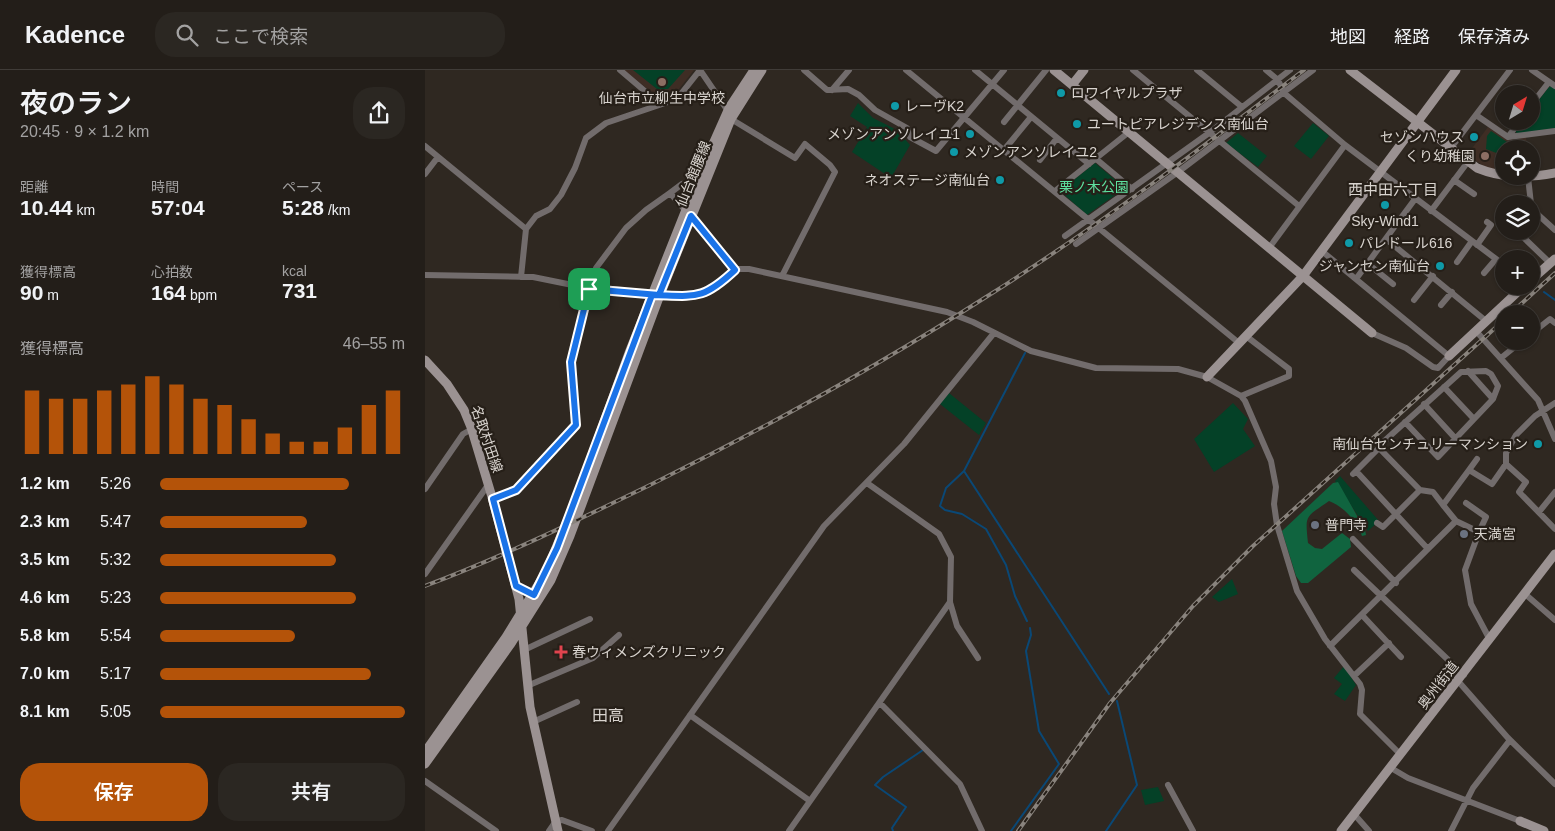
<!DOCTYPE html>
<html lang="ja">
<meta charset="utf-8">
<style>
body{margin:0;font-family:Helvetica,"Noto Sans JP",sans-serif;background:#2b2722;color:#f1f3f6;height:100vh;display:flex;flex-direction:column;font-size:19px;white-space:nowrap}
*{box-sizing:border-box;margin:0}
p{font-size:16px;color:#a3a2a2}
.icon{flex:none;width:28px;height:28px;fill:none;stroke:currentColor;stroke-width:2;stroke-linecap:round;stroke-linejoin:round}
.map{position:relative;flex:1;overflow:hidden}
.sheet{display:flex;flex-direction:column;background:#231e19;width:425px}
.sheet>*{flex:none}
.needle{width:32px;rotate:38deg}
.buttons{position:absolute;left:1070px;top:15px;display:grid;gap:10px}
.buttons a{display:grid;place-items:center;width:45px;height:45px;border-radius:50%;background:#231e19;box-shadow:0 1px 4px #0004,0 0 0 1px #403c38;font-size:25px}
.pin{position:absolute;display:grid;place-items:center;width:42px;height:42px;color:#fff;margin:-21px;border-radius:10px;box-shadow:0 2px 8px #0006}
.round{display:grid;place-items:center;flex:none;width:52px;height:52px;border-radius:20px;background:#2b2722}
.overview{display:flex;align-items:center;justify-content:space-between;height:85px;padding:0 20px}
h1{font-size:28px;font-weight:600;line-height:38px}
.figures{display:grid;grid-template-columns:repeat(3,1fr);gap:8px;height:85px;padding:5px 20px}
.figures div{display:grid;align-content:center}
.figures b{font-size:21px;font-weight:600}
.figures small{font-size:14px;font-weight:400}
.figures p{font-size:14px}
.chart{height:140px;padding:10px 20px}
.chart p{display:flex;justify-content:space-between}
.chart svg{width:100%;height:90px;margin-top:5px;stroke:#b45309;stroke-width:6}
.cta{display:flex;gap:10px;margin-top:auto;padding:10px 20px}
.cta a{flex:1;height:58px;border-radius:20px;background:#b45309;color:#fff;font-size:20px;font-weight:600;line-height:58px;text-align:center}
.cta a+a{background:#2b2722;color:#f1f3f6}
ul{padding:0 20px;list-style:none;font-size:16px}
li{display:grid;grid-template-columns:80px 60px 1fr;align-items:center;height:38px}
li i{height:12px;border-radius:6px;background:#b45309}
header{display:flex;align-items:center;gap:30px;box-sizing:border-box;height:70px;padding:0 25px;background:#231e19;border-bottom:1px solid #403c38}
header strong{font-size:24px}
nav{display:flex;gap:28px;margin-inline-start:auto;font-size:18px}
.search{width:350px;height:45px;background:#2b2722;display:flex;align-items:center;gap:12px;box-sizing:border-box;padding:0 18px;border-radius:20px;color:#a3a2a2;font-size:19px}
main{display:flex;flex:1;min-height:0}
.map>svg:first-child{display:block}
.education{fill:#3e2d24}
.green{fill:#044127}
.forest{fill:#10643f}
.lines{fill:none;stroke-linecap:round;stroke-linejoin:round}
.stream{stroke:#0a4876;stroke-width:2}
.street{stroke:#726c6c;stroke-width:6}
.secondary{stroke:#9b9292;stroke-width:9}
.rail-casing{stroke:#89837d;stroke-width:4}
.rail{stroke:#261f18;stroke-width:2;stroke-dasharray:5.5;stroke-linecap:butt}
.route-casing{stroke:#fff;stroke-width:10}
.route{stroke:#1a73e8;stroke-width:6}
.education-dot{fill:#8d6e63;stroke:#261f18;stroke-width:2}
.culture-dot{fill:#0f9aa8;stroke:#261f18;stroke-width:2}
.worship-dot{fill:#6b7280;stroke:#261f18;stroke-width:2}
.health-dot{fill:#e0444e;stroke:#261f18;stroke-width:2}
.labels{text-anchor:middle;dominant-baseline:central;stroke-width:4.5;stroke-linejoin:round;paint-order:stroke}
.poi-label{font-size:14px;fill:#d9d4cf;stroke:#261f18;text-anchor:start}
.street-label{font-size:14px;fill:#d9d4cf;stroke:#261f18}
.park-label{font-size:14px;fill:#5ee2a0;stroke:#261f18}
.neighbourhood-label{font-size:15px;fill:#d9d4cf;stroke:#261f18}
.quarter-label{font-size:16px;fill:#d9d4cf;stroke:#261f18}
</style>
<header>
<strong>Kadence</strong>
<div class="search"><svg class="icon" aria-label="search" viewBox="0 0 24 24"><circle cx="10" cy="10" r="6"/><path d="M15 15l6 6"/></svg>ここで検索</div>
<nav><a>地図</a><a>経路</a><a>保存済み</a></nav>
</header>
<main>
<section class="sheet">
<div class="overview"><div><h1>夜のラン</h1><p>20:45 · 9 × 1.2 km</p></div><a class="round"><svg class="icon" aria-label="share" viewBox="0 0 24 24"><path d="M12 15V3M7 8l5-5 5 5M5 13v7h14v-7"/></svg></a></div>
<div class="figures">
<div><p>距離</p><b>10.44<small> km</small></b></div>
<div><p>時間</p><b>57:04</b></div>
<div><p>ペース</p><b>5:28<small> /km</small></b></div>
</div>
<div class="figures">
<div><p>獲得標高</p><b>90<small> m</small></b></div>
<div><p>心拍数</p><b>164<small> bpm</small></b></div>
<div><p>kcal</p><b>731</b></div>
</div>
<div class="chart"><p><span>獲得標高</span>46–55 m</p>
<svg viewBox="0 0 160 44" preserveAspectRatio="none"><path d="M5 44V13M15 44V17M25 44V17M35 44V13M45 44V10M55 44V6M65 44V10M75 44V17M85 44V20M95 44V27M105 44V34M115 44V38M125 44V38M135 44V31M145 44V20M155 44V13"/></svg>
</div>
<ul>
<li><b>1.2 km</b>5:26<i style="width:77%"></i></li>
<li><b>2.3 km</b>5:47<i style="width:60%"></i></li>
<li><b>3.5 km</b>5:32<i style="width:72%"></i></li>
<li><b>4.6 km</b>5:23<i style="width:80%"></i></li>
<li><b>5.8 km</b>5:54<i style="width:55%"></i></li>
<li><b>7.0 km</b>5:17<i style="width:86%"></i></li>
<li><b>8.1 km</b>5:05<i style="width:100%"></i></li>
</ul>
<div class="cta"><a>保存</a><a>共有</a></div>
</section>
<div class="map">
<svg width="1130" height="761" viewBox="0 0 1130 761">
<rect width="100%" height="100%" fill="#2f2821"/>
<path class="education" d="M199,0H269L250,24L234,28Z
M1063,57L1083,70L1101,67L1102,79H1079V102L1062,98L1042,85Z"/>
<path class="green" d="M208,0H260L243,19H232Z
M1127,16L1130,18V58L1092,64L1090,60L1097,51H1106V40L1124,17Z
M433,33L448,48L472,60L485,75L466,108L427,82L442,57L425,46Z
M888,53L904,66L886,89L869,76Z
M1066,61L1082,72H1087L1086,79H1079V86L1061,79L1062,66Z
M813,63L842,86L833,97L801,73Z
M670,93L700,118L662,145L635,121Z
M524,323L561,353L554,365L515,334Z
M808,333L823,349L818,359L830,376L789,402L769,369Z
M915,406L954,451L943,461L910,411Z
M807,509L813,524L794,532L787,527Z
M919,596L931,615L920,631L909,624L917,614L909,608Z
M733,717L739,731L720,735L716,720Z"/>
<path class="forest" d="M913,412L940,460L941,465L937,466C932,451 919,437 904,431C880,448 880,444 883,473L890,478L897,479L917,463L925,469L926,477L883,513H876L871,506L857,461L908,413Z"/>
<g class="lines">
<path class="stream" d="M1119,222L1130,230
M600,283L539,401L684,624
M539,401L521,418L515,436L520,440L537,444L561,459L581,495L590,526L602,551
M468,761L467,758L481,737L450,715L458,707L498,680
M586,761L634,694L614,661L601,581L606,565L605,558
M681,761L712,715L692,631"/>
<path class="street" d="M195,0L235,34
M275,0L303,41
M379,0L402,20L423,19L434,25L450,40L482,58L485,67L511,81L579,0
M481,0L814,273
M550,0L664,94
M708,0L874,136
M772,0L817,37
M841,0L853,10L859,23L920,75L1079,195
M1107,0L1130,16
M407,20L424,0
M1106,35L1124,12
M1051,45L1083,67L1130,61
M306,49L370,88L380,74L405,95L410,102L357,206
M579,52L621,0
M1083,67L1095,51
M0,76L101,159
M1025,79L1085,0
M579,80L606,47
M670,88L707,119
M615,90L632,68
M0,104L13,87
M1103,107L1106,134
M1029,110L1049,124
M630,121L704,62
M245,123L257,114
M1106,137L1109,141L1130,160
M1006,141L1042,93
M266,146L310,199
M640,166L784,63L865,0
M1099,168L1125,193
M961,169L1061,251
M651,174L753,102L888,0
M1052,175L1066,155L1062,152
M844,178L920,75
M898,182L1024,286L1013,298L1008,297L981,278L947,263
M1032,192L1047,171
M942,193L968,214
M1059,203L1071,189
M0,205L108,207L177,221L267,226L287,220L310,199H324L522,242L548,252L606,281L671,298L753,299L782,307L816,326L820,331L846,391L851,417L849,434L852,455L872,521L900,569L935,614L937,620L935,644L976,685
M96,207L101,159L111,146L125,139L136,125L150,98L161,68L181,53L252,29L275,0
M931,209L990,129
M989,230L1008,206
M1016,235L1027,222
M1051,261L1113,330L1130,369
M1106,264L1125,249L1130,253
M1076,288L1097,271
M1043,301L1068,329
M1019,317L1048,348
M816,326L864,306V299L821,266
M999,334L1030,368
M954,378L956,374L1036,302L1061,301L1066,304L1073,316L1068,329L1013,387L980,352
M1081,394L1101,412L1094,422L1130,459
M1044,400L1052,389
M931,401L1003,479
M928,404L954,378L995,420L1008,422L1018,435
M442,413L514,464L526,487L525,532L532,556L553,588
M0,419L38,364L47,359
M68,429L91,420L151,355L146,293L150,271L171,198L201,158L221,140L245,123L261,141
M1041,433L1061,447L1054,462
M1114,442L1130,422
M952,453L958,457L995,420
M928,469L971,513
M929,500L1039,605
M0,504L63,415
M1100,524L1130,550
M937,545L976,587
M1065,570L1046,534L1040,500L1054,462L1031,451L1018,435L1044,400L1067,414L1081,394V383L1091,365L1110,346L1130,333
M905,576L1031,451
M99,580L165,549
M930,605L964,573
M1033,611L1083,668L1130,714
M102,616L168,588L194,565
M455,633L535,714L557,761
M265,645L385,731
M108,652L152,632
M966,698L983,708L1095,751
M0,711L71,761
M743,715L768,761
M929,744L944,761
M124,761L131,751L137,750L167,761
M183,761L399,456L479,374L569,263
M364,761L525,532
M1026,761L1048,718L1085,670"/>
<path class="secondary" d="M629,0L947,263
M925,0L1052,98C1079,109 1103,108 1130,103
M647,15L659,0
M1106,210L1130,189
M1024,286L1099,216
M0,290L22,314L39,340L46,357L67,427L94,529L105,637L133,761
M782,307L878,206L1031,0
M0,682L81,567L121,502L150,432L204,283L280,92L304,38L329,0
M0,694L85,575L126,510L145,466L235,225L306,49L337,0
M1095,751L1119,761
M916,761L1130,484"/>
<g class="rail-casing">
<path id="rail" d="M1085,244L1130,203
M0,516C77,487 151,451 225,415C340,358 453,296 561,227C671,158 775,79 879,0
M593,761L685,633L768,536L828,476L1079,250"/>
</g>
<use href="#rail" class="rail"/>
</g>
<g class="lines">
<g class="route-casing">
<path id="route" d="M164,219L146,292L151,355L91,420L68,429L91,516L109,525L132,478L227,225C270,226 277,231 310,200L266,146L234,225L164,219"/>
</g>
<use href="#route" class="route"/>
</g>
<g class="education-dot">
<circle cx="237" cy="12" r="5"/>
<circle cx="1060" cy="86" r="5"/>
</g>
<g class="culture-dot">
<circle cx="636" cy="23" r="5"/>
<circle cx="470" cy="36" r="5"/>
<circle cx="652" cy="54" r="5"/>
<circle cx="545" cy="64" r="5"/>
<circle cx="1049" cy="67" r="5"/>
<circle cx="529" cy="82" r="5"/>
<circle cx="575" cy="110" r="5"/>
<circle cx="960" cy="135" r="5"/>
<circle cx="924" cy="173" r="5"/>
<circle cx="1015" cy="196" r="5"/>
<circle cx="1113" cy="374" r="5"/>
</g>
<g class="worship-dot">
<circle cx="890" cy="455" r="5"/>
<circle cx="1039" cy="464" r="5"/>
</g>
<path class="health-dot" d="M133.5 574.5h5v5h5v5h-5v5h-5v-5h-5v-5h5z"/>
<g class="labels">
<g class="poi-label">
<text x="646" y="23">ロワイヤルプラザ</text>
<text x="237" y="28" text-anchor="middle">仙台市立柳生中学校</text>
<text x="480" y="36">レーヴK2</text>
<text x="662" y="54">ユートピアレジデンス南仙台</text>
<text x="535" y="64" text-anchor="end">メゾンアンソレイユ1</text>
<text x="1039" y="67" text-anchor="end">セゾンハウス</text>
<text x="539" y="82">メゾンアンソレイユ2</text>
<text x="1050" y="86" text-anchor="end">くり幼稚園</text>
<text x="565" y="110" text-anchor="end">ネオステージ南仙台</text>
<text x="960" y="151" text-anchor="middle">Sky-Wind1</text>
<text x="934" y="173">パレドール616</text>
<text x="1005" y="196" text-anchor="end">ジャンセン南仙台</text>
<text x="1103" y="374" text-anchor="end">南仙台センチュリーマンション</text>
<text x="900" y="455">普門寺</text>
<text x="1049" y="464">天満宮</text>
<text x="147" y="582">春ウィメンズクリニック</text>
</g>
<g class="street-label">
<text transform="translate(268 104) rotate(-68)">仙台館腰線</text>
<text transform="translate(62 369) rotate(71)">名取村田線</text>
<text transform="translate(1013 615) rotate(-52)">奥州街道</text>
</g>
<g class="park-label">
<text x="669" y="117">栗ノ木公園</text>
</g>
<g class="neighbourhood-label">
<text x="968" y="119">西中田六丁目</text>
</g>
<g class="quarter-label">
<text x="183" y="645">田高</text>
</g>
</g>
</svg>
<div class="buttons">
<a><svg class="needle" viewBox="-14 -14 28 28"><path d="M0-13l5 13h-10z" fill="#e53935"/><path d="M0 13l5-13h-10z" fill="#a3a2a2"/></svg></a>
<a><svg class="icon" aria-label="locate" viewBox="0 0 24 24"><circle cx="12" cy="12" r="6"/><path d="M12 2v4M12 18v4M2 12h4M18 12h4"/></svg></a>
<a><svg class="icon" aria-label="layers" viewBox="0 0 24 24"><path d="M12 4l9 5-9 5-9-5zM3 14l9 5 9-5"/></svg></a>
<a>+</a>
<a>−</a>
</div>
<div class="pin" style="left:164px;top:219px;background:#1e9e55"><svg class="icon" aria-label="arrive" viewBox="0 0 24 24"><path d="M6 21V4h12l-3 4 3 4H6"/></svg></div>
</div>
</main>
